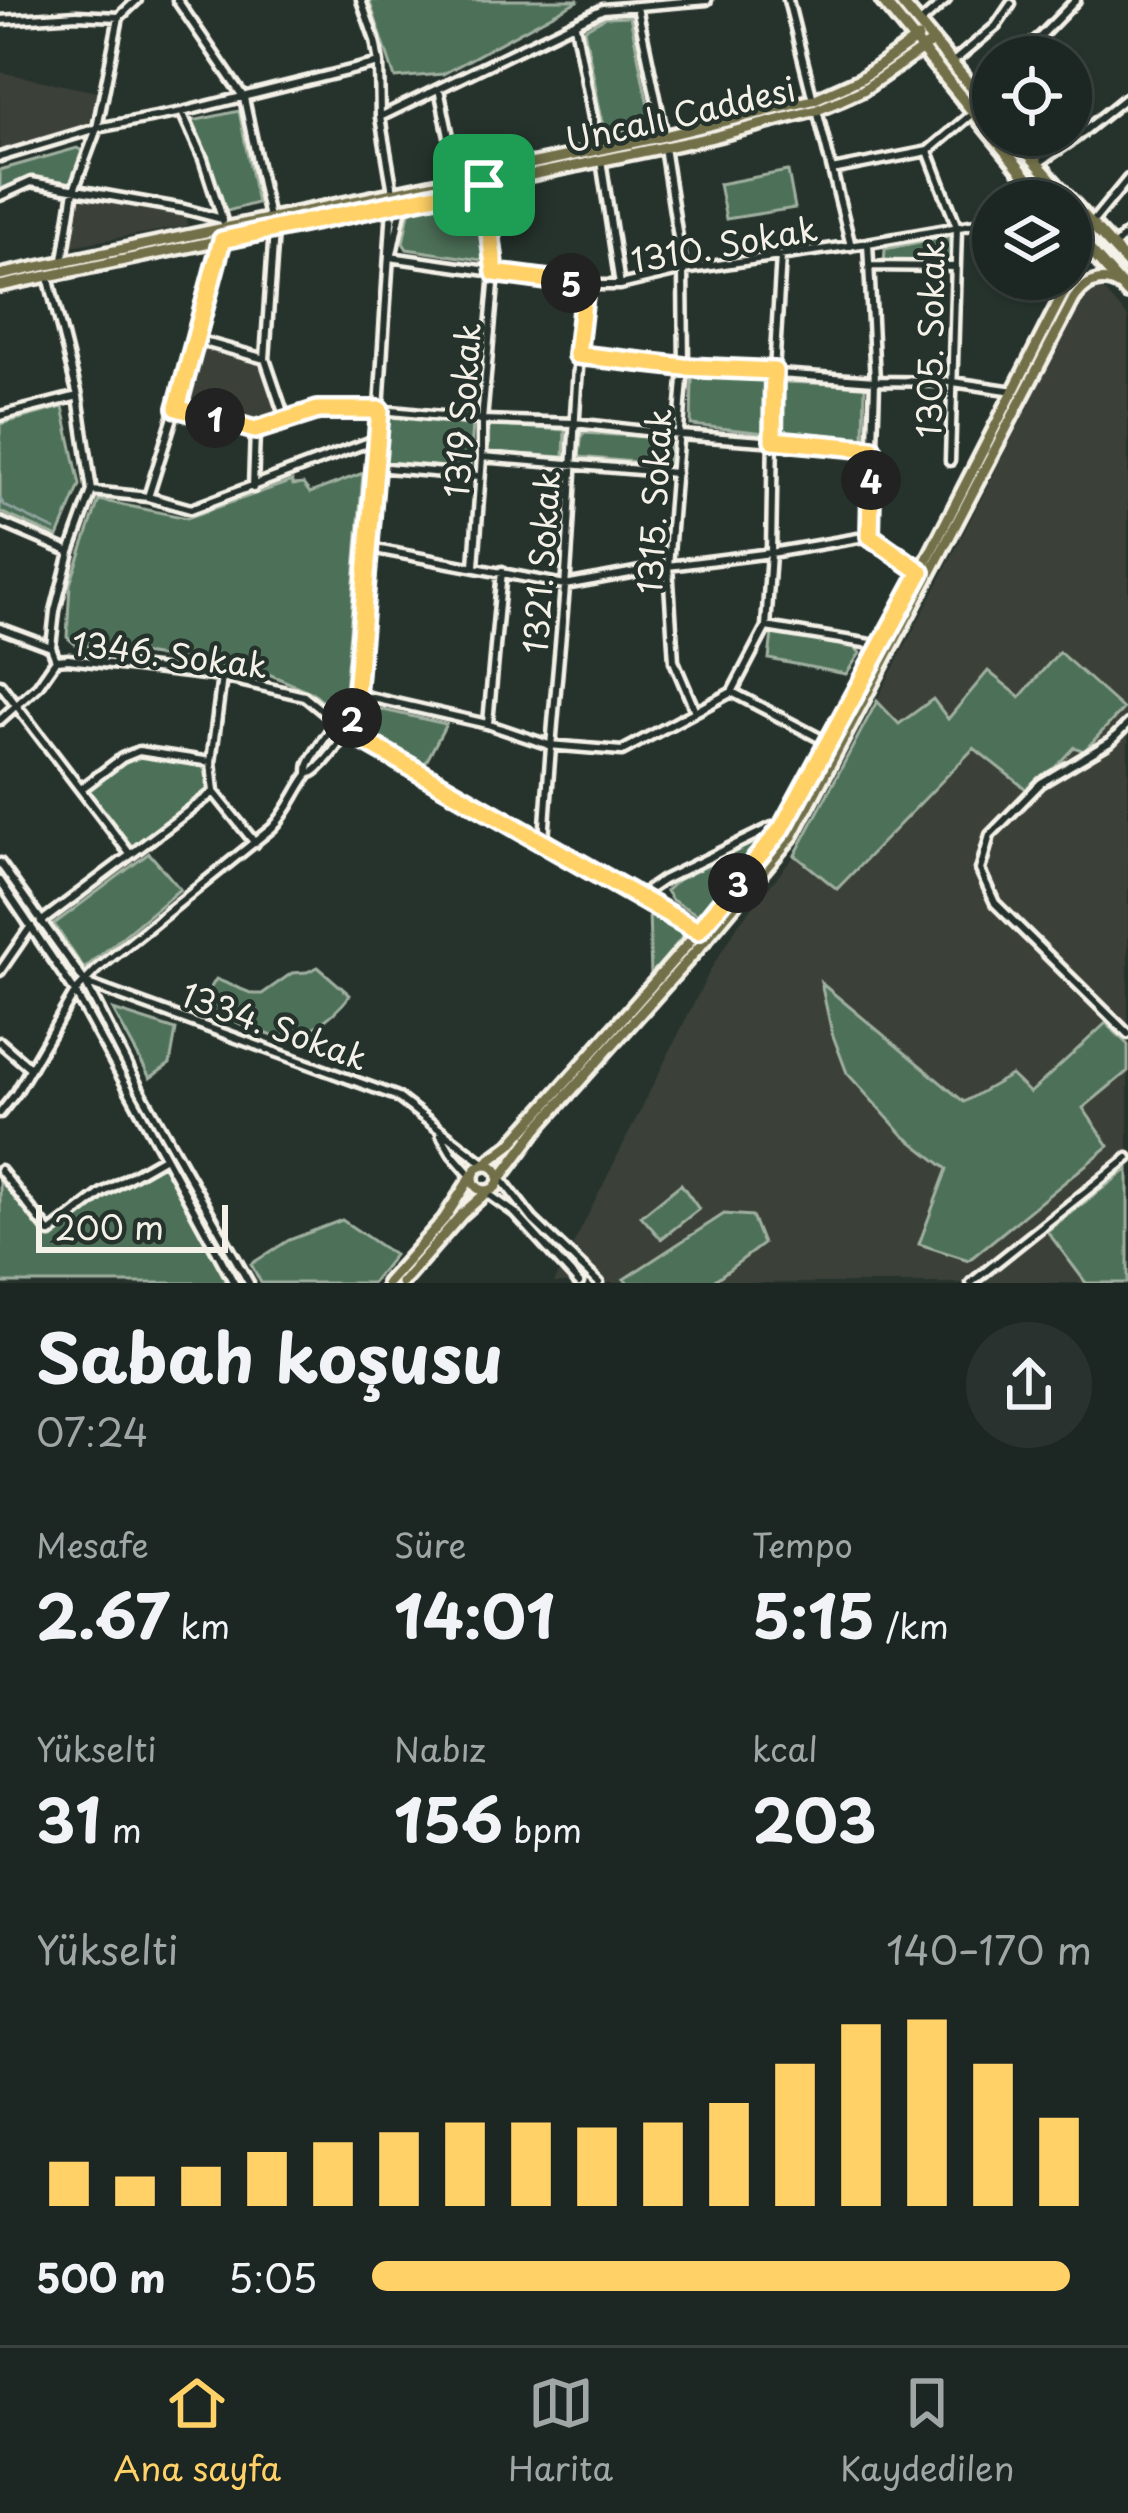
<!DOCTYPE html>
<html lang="tr">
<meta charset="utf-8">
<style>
body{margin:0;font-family:"Playpen Sans",sans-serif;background:#29322f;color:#f1f3f6;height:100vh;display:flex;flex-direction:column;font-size:45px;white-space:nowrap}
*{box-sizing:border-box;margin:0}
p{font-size:39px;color:#a0a5a5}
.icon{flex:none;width:66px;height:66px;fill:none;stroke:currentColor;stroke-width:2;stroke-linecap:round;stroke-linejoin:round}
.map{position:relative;height:1283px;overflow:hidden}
.panel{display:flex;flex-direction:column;background:#1c2622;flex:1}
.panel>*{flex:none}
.buttons{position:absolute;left:972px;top:36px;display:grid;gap:24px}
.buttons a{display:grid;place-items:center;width:120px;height:120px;border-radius:50%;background:#1c2622;box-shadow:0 3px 9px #0004,0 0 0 3px #3a4340;font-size:60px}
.scale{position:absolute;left:36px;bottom:30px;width:192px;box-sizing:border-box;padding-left:12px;border:6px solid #f4f1e8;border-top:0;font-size:33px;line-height:42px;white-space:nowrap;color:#f4f1e8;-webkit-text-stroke:9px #26332d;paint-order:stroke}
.pin{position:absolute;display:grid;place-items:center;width:102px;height:102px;color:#fff;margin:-51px;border-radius:24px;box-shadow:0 6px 18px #0006}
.km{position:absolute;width:60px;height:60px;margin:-30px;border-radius:50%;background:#222;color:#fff;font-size:33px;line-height:60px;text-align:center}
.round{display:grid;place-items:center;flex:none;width:126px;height:126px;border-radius:63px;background:#29322f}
.summary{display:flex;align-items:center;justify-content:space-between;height:204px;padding:0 36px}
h1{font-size:66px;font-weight:700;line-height:90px}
.figures{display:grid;grid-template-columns:repeat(3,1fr);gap:18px;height:204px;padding:12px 36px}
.figures div{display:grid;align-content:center}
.figures b{font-size:60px;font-weight:700}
.figures small{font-size:33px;font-weight:400}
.figures p{font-size:33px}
.chart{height:336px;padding:24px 36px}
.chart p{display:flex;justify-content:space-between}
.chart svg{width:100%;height:216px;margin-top:12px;stroke:#ffd166;stroke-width:6}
ul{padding:0 36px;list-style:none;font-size:39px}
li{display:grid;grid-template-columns:192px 144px 1fr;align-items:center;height:90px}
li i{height:30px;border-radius:15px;background:#ffd166}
.dock{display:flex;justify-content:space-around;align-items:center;height:168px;border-top:3px solid #3a4340;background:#1c2622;font-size:33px;color:#a0a5a5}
.dock a{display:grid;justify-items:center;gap:6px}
.dock .active{color:#ffd166}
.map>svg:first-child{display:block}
.built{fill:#3a4038}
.green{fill:#4d6f59;stroke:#a0b0a0;stroke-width:3}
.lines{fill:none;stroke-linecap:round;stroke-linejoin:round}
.stream{stroke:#8ea29f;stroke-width:3}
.minor-casing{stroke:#f4f1e8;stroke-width:15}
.major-casing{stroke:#f4f1e8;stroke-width:18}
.highway-casing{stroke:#f4f1e8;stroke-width:20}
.minor{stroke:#26332d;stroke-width:6}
.major{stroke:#726f4a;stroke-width:9}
.highway{stroke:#726f4a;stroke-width:10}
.route-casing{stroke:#fff;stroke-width:24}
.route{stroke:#ffd166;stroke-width:15}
.labels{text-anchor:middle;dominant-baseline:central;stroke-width:9;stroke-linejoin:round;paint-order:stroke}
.street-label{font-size:33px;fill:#f4f1e8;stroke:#26332d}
</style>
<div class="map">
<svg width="1128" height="1283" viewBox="0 0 1128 1283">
<rect width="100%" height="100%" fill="#26332d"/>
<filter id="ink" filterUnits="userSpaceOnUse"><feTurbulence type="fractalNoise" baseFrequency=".00833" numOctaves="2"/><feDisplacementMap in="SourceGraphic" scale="24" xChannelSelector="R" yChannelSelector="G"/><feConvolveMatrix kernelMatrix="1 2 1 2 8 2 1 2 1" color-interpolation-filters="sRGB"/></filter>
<g filter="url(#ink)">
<path class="built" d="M0,72L97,92L89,125L0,150Z
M81,197L185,212L187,226L71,246Z
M1098,288L1104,291L1128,317V1283H554L712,967L738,925L795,855L938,583L1079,307L1086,294Z
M203,347L258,363L277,417L254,425L189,402Z"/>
<path class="green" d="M369,0H579L443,74L395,78Z
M630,16L652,125L605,135L584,29L606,17Z
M239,111L257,203L224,212L208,158L192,121Z
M77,148L82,151L83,157L72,183C44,179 26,179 0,192V170Z
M788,171L795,208L726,219L719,184Z
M478,192L486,257L481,260L407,249L403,243L409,212L419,205Z
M1071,208L1128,269V284L1071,221Z
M949,236L951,263L884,265L885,249Z
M692,377L769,380L766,433L691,425Z
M782,382L865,385L864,439L780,436Z
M63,407L80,485L58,537L0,512V424Z
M384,414L473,422L470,471L378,463Z
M489,425L565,430L564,457L488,452Z
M582,433L670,438L668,465L579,457Z
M363,473L345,691L331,704H325L313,693L264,672L75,644L67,637L70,584L99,500L187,518L292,481L293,485L303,484L310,493Z
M772,633L853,645L860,653L846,674L769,659Z
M1059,652L1123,709L1084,751L1074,747L1031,793L974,748L837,889L795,855L877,701L899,724L933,699L948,719L988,671L1020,697Z
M370,707L446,724L424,766L359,729Z
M140,756L207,765L210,791L131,849L86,789L125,761Z
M766,836L700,916L672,900L666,891L678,880Z
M149,853L180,889L84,969L54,924Z
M649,911L683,932L681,939L651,975Z
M318,967L350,995C335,1016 311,1031 288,1041L249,1028L206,1007L202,1002L216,979L253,994H262L292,973L307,972Z
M821,983L964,1102L1011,1075L1030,1093L1106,1023L1128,1045V1071L1083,1108L1109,1146L969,1260L919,1244L947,1169L903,1135L847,1073L832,1033Z
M113,1010L176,1030L170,1064L150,1078Z
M165,1157L234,1283H0V1178L47,1236L102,1193Z
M1128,1169V1283H1086L1047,1231Z
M681,1184L699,1209L661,1239L641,1216Z
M724,1214L752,1216L763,1244L711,1283H628L624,1279Z
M342,1220L394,1255L372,1283H261L251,1264L289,1240Z"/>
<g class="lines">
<path class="stream" d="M0,499L5,506L55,530"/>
<g class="minor-casing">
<path id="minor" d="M177,0L244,98L269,218
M788,0L813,100
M637,7L664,136
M0,20L77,15L119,17L137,0
M919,24L946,0
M575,25L599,149
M1016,57L1041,36L1076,0
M952,63L996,26L1011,4
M439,89L458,179
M975,91L993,76
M817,110L851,246
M182,112L203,159L223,221
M382,116L603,9L707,0
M664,147L683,270L684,367L668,566L674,661L695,711
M928,151L957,227L950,461
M0,157L97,128L182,112L379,63
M601,160L620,285
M1040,162L1077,137L1128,96
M832,170L928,151L974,112
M0,196L31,182L184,209L222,219
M1091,224L1128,179
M274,230L265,359L286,421
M868,243L875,381L870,536
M1113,248L1128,233
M392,254L403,202
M390,257L585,285H620L683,270L868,243L993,221
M63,260L74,190L97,128L119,17
M869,266L955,267
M48,276L78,396L92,491L70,552L55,611L51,647L56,660
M197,340L265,359
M577,355L684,367L875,381L953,382L1014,391
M177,408L255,430L318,409H371L482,420L575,423L680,435L872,449
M0,416L78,396
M482,457L676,473
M375,467L479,476
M253,488L255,431
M92,491L148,497L191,509L377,439
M148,497L197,340L222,240
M0,522L68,551
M370,548L565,585L668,566L771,553L870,536L921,572
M474,566L482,457V420L495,273L484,185
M766,627L883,646
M0,628L51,647
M56,660L68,659L222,677L304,696L347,731L697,930
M0,684L130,854
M732,692L829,743
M356,694L487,724L549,745L622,751L732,692L766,627L771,553L774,372L781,256
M0,720L38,686L56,660
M488,723L502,571
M1128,724L1110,742L1041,783L990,835L980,870L995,903L1128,1034
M308,774C308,771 308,767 309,764C312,756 350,700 356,694
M81,789L122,758L139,751L211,762
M214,792L255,843
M544,842C549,757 558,672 565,587C573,486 574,385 585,285
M0,863L85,982L140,1090L249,1283
M0,881L75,992L234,1283
M638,897L663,880L772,827L782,828
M41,922L214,792L211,762L222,677
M0,971L31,926
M88,984L396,1096L486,1165
M0,1042L30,1068
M0,1113L16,1093L75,992L96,970L272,828C286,814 293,797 304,780C314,766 306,779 318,768C334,753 362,715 356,694L370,548L393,192L380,117L379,63L375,40L361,0
M441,1135L452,1154L472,1177
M0,1170L50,1233L102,1193L165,1157
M499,1176L533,1220L599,1283
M487,1193L515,1213L579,1283
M971,1283L1128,1158"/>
</g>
<g class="major-casing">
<path id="major" d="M0,275L664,136L813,100L860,79L918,38
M0,286L713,137L817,110L841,100L863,90L934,41
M473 1178a13 13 0 1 1 26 0a13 13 0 1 1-26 0Z
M482,1166L510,1145L575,1072L687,945L782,828L878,655L1087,247
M499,1180L537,1129L697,950L793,835L1074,299C1085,283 1100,275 1118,285
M387,1283L444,1219L473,1174
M402,1283L461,1215L488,1191"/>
</g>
<g class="highway-casing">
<path id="highway" d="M882,0L1046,201
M899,0L993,113
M1012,135L1070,201
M1071,202L1128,264
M1071,229L1128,293"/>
</g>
<use href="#minor" class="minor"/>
<use href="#major" class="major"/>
<use href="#highway" class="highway"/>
</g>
</g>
<g class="lines" filter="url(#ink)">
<g class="route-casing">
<path id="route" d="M484,185L495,273L585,285L577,355L684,367L774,371L773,440L872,449L870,536L921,572L782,828L698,931L347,731L358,704L356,694L380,410H318L255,430L177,408L222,240Z"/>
</g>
<use href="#route" class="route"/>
</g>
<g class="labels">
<g class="street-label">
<text transform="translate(680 113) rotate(-13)">Uncalı Caddesi</text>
<text transform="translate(724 243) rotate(-10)">1310. Sokak</text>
<text transform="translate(929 339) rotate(-89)">1305. Sokak</text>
<text transform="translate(461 410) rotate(-86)">1319 Sokak</text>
<text transform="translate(653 501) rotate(-87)">1315. Sokak</text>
<text transform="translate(540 562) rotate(-86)">1321. Sokak</text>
<text transform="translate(170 653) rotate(7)">1346. Sokak</text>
<text transform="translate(275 1025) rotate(20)">1334. Sokak</text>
</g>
</g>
</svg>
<div class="buttons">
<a><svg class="icon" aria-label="locate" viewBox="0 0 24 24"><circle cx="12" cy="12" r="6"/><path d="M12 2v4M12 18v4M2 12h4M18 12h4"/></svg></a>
<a><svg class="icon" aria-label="layers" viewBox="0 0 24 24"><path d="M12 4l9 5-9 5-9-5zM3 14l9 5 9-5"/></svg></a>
</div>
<div class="scale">200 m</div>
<div class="pin" style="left:484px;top:185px;background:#1e9e55"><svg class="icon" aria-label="arrive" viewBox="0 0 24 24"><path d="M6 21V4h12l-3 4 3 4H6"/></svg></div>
<b class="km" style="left:215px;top:418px">1</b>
<b class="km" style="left:352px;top:718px">2</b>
<b class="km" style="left:738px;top:883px">3</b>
<b class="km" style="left:871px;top:480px">4</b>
<b class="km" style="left:571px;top:283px">5</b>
</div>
<section class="panel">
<div class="summary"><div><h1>Sabah koşusu</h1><p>07:24</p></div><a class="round"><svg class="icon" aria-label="share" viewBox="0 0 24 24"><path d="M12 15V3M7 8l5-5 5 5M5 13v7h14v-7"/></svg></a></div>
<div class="figures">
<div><p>Mesafe</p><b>2.67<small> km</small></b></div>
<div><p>Süre</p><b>14:01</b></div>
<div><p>Tempo</p><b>5:15<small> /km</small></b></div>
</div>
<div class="figures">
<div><p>Yükselti</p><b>31<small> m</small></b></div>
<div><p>Nabız</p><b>156<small> bpm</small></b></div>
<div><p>kcal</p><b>203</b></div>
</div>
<div class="chart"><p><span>Yükselti</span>140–170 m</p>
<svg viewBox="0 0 160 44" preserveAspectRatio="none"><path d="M5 44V35M15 44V38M25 44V36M35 44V33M45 44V31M55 44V29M65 44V27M75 44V27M85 44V28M95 44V27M105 44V23M115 44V15M125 44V7M135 44V6M145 44V15M155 44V26"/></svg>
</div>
<ul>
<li><b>500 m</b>5:05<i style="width:97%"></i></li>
</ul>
</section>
<nav class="dock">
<a class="active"><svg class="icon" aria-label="home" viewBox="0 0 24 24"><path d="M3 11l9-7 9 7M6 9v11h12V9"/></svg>Ana sayfa</a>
<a><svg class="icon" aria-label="map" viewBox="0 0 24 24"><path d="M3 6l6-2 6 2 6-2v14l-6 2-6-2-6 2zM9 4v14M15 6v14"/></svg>Harita</a>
<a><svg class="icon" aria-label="saved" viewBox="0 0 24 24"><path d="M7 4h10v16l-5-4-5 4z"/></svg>Kaydedilen</a>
</nav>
